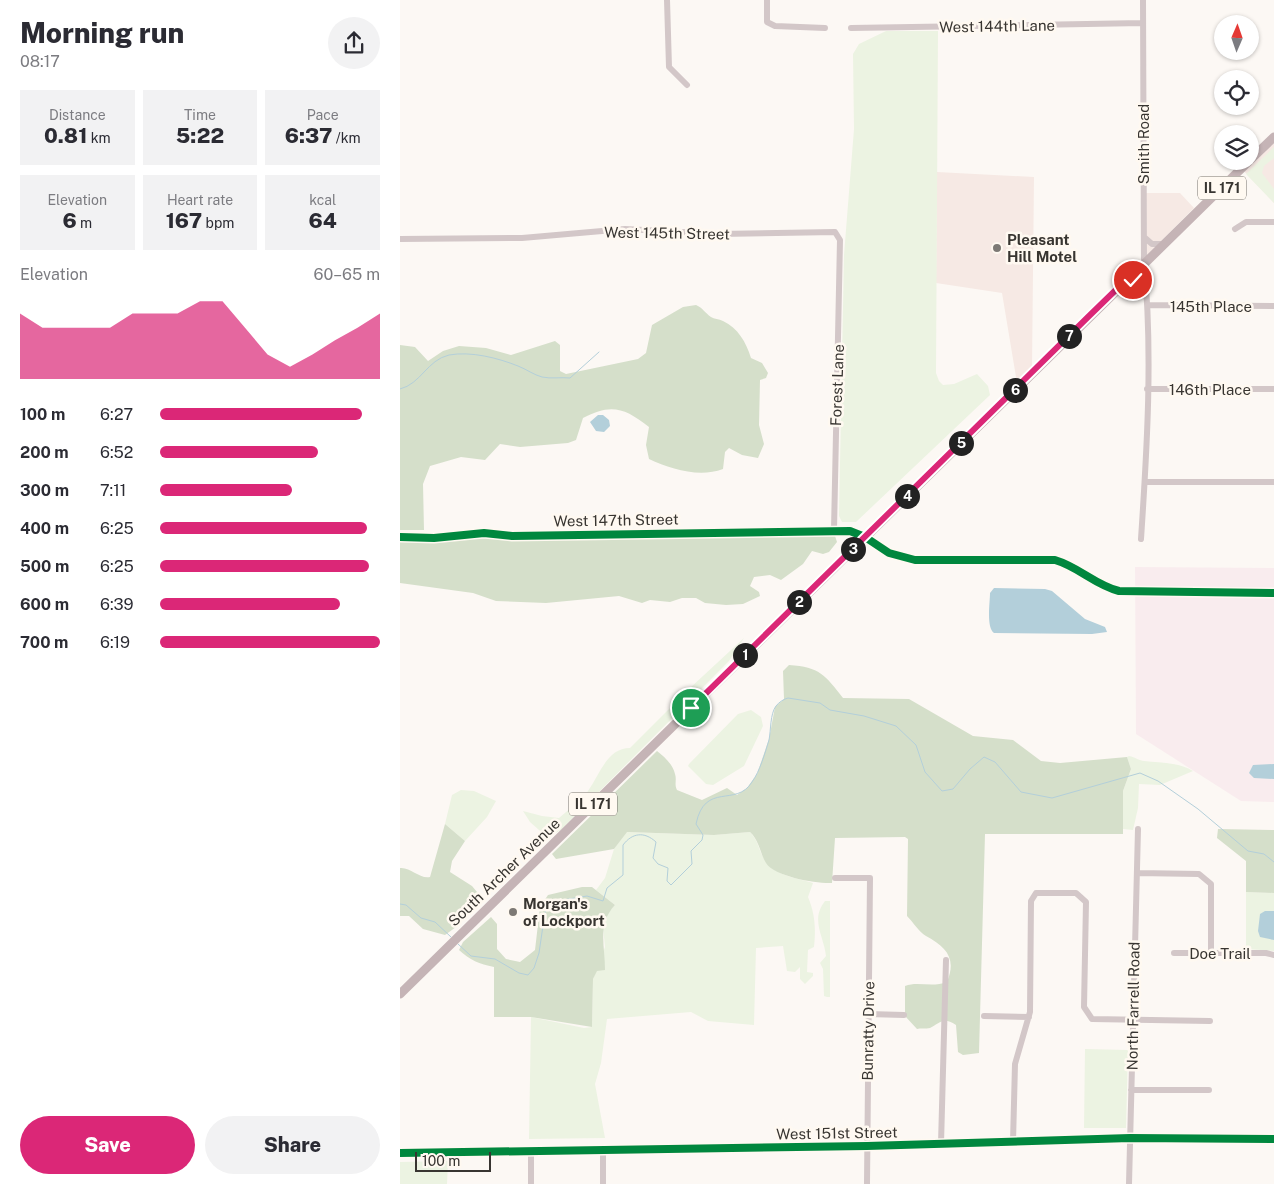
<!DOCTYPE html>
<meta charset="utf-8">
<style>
body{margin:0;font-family:"Public Sans",sans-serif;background:#f2f2f3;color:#2b2b33;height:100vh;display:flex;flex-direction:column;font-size:19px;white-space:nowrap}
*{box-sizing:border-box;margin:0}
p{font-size:16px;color:#7c7c81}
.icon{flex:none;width:28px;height:28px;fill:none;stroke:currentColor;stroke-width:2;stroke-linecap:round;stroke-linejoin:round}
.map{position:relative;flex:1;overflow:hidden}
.details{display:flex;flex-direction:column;background:#fff;width:400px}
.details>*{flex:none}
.needle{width:32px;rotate:2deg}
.controls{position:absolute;left:814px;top:15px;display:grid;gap:10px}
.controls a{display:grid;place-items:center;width:45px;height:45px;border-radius:50%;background:#fff;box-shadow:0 1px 4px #0004;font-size:25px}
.scale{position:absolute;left:15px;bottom:12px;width:76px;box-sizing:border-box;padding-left:5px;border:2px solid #383531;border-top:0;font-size:14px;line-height:18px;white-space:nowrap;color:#383531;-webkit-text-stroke:4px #fff9f1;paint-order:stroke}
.pin{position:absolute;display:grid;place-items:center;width:42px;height:42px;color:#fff;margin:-21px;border:2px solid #fff;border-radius:50%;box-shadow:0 1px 5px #0007}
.km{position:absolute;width:25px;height:25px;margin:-12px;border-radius:50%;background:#222;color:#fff;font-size:14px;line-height:25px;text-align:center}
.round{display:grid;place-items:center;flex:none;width:52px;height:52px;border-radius:26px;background:#f2f2f3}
.headline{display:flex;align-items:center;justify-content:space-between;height:85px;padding:0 20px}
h1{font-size:28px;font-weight:800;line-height:38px}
.figures{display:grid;grid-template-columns:repeat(3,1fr);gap:8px;height:85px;padding:5px 20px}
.figures div{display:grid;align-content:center;border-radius:0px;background:#f2f2f3;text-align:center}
.figures b{font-size:21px;font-weight:800}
.figures small{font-size:14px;font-weight:400}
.figures p{font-size:14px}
.chart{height:140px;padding:10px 20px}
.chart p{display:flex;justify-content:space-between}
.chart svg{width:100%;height:90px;margin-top:5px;fill:#db2777;opacity:.7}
.action{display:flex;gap:10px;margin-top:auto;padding:10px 20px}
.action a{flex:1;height:58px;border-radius:30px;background:#db2777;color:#fff;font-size:20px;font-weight:800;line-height:58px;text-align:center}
.action a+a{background:#f2f2f3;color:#2b2b33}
ul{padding:0 20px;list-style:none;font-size:16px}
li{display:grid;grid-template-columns:80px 60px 1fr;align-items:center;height:38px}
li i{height:12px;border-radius:6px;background:#db2777}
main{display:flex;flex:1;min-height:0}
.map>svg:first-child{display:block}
.commercial{fill:#f6e9e4}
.industrial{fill:#f9ecee}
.green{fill:#ecf3e2}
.forest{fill:#d5dfca}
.water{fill:#b3cfda}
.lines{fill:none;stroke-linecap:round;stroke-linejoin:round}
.stream{stroke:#b3cfda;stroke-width:1}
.minor{stroke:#d3c7c8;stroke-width:6}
.major{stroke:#c5b4b6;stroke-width:9}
.cycleway-casing{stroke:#fff9f1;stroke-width:11}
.cycleway{stroke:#00873e;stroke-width:8}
.route-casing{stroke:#fff;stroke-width:10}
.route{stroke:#db2777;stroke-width:6}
.poi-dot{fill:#7d7975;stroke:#fff9f1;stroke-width:2}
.labels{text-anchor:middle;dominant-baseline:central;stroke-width:5;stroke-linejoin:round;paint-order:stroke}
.shield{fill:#fff9f1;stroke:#74706b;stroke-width:1}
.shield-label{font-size:14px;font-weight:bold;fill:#383531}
.street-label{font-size:15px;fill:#383531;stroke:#fff9f1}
.poi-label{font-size:15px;font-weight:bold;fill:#383531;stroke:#fff9f1;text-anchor:start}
</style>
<main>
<section class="details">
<div class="headline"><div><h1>Morning run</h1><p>08:17</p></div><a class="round"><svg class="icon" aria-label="share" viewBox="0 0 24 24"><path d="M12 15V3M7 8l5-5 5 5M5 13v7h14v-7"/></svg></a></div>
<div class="figures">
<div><p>Distance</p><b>0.81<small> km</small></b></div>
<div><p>Time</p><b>5:22</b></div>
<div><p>Pace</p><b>6:37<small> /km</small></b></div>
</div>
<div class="figures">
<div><p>Elevation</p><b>6<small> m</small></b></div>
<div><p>Heart rate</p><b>167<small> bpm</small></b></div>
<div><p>kcal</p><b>64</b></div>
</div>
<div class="chart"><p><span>Elevation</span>60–65 m</p>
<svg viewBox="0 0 160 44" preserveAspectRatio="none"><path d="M0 44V12L10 19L20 19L30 19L40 19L50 12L60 12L70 12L80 6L90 6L100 19L110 32L120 38L130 32L140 25L150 19L160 12V44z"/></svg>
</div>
<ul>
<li><b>100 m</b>6:27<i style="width:92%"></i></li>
<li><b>200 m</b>6:52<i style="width:72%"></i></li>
<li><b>300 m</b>7:11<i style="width:60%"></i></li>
<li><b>400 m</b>6:25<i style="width:94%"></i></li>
<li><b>500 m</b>6:25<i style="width:95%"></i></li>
<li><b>600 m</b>6:39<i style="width:82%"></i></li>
<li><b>700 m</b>6:19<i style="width:100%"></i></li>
</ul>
<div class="action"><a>Save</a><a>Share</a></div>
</section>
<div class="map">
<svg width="874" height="1184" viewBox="0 0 874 1184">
<rect width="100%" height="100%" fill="#fcf8f4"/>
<path class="commercial" d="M874,143V203L843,170Z
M537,172L634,177L632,368L617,383L602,293L536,283Z
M746,193H780L794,208L747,255Z"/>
<path class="industrial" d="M735,567L874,568V802L841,801L736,734Z"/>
<path class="green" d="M486,31H538L536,373L539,381L543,385L554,384L577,374L588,386L590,395L456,522H442L439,516L444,255L454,129L453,54L459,44Z
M874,147V158L864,166L862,173L874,189V203L846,174Z
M344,638L329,661L162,829L148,838L130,822L123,811L142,816L159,818C169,809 181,801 188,791C200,774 207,748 230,748L290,688Z
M351,710L361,717L363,726L344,766L313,785L306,784L288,766L289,764L338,714Z
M729,756C735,757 740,761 744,761C761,763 778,762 793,771L760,785L739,784L738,808L733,830L723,829V791L731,769L727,757Z
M61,790L74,791L96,801L87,817L65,841L45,824L52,795Z
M226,832L314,835L350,832C356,838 358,845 361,853C372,876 390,876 413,883L408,897C415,914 416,928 414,947L408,950L407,972L413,973V976L405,984L400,979V967L395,972L387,971L383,946L356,948L354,1025L308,1021L291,1012L207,1019L201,1063L195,1084L205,1138L129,1139L131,1017L184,1028L192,1027L193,979L205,947L203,927L206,915L215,905L196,890L205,878L214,849Z
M846,892L874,893V951L846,949Z
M425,901H430V997H427L424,996L423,969L420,963L426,956C424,936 410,920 425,901Z
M685,1049L728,1050L726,1128H684Z
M48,1161L47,1184H0V1162Z"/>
<path class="forest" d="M296,305C303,308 305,313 311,317C314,319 319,319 323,321C338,328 346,342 351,358L362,363L368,373L366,378L360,380L359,425L364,444L358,458L342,455L329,448L325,452L323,469C299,478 271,469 249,459L246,445L249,427C225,408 211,403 183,418L176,440L168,443L120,447L100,444L85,460L61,457L30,466L23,484L24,530H0V345L15,347L28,361L43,351L59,346L86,348L111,355L155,341L160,345V371L166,374L238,359L246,353L252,325L283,307Z
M423,533L435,536L437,542L429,552L423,554L412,551L403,564L381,580L370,575L354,577L350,586L359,592L360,596L343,604L326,605L305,603L296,598H282L270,602L250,600L242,603L219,596L146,603L96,601L73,593L0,583V537Z
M389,665C420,667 425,675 443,698L509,699L573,736L613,740L641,761L660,763L727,757L731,769L723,791V834H585L579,1053L563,1055L558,1052L556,1025C543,1016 540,1023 530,1028C526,1029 520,1028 517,1029L505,1016V986C518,981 532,988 547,982C557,958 546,947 526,936C519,932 513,922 507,916L508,839L505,837L435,838L432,883C418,884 375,877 366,863C360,853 359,840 350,832L314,835L227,832L214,849L156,859L152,854L257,751C265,757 273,765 275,774C277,780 274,784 277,790L302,800L327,788L337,795L347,788L357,774L369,739L375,707L384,699L383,671Z
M45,824L65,841L52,861L50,872L72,886L82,898L56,927L45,935L23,929L9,916H0V868C11,867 19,879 30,877Z
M818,829L874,830V893L846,892V861L817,838Z
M182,887H192L215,905C197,924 205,945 205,970L197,971L193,979L192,1027L131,1017H94V967C79,964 70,960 59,950L63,942L91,917L97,924V949L106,959L120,962L135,950L140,907L148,895Z"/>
<path class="water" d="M198,415H203L209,420L210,426L204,432L196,431L190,422Z
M594,588L645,589L652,591L685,619L705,627L707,632L692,634L594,633C586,627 590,603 590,593Z
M874,764V779L854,778L849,773L853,765Z
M874,911V940L860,937L858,931L860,914L865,911Z"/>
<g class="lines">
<path class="stream" d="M0,389C21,384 27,360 49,355C71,351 98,358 118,366C126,369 134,375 142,377C151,379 161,377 170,378L199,352
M0,904L6,905L21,918L35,922L51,937
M58,944L71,956L95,959L119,973L128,975L134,968L139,953L145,912L156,901L163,900L187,896L203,901L207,888L223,875V845C232,833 244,831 256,842L253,858L258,864L268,868L267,881L271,885L292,864L291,851L302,840L303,835L296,824C305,781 336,808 352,782C360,771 365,753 369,740C371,730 370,714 376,706C379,702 384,699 388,698L420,703L430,710L464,716L496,726L516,745L525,772L542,791L553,789L570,769L584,757L595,762L621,792L652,798L740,773L758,781L798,809L848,851L864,854L874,862"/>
<path class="minor" d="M267,0L269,67L287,85
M367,0V22L375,26L425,28
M451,28L743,23
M835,229L846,222H874
M744,237L752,244H763
M0,239L122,238L225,229L319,234L435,232L440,240L434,530
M727,281H738L746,288
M748,305L874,306
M747,389H874
M745,482H874
M0,537L34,538L84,533L112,536L450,531L465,537L489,553L515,560H655C679,567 695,585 719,591L874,593
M741,539C747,449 753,352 744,263L743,0
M737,873L799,874L811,884V952
M435,878H470L467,1184
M774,953H866L874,955
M468,1014L504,1015
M584,1016L629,1017
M731,1090H809
M613,1142L615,1064L630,1012L631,901L636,893H676L686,902L684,1007L692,1019L810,1021
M541,1144L546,960
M0,1153L467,1146L730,1138L874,1139
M131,1184V1152
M203,1184V1151
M729,1184L738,829"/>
<path class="major" d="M850,160L874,137
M0,994L849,161"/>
<g class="cycleway-casing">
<path id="cycleway" d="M0,537L34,538L84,533L112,536L450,531L465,537L489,553L515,560H655C679,567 695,585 719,591L874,593
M0,1153L467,1146L730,1138L874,1139"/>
</g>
<use href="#cycleway" class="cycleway"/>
</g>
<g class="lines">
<g class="route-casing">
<path id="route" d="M291,708L688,317L725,281L733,280"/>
</g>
<use href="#route" class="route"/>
</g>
<g class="poi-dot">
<circle cx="597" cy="248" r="5"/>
<circle cx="113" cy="912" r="5"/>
</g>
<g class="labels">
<g class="shield">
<rect x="798" y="176.5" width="48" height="23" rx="4"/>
<rect x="169" y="792.5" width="48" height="23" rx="4"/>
</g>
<g class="shield-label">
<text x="822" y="188">IL 171</text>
<text x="193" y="804">IL 171</text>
</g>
<g class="street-label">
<text transform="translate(597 26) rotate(-1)">West 144th Lane</text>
<text transform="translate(743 144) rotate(-90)">Smith Road</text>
<text transform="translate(267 233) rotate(1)">West 145th Street</text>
<text x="811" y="306">145th Place</text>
<text transform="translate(437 385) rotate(-88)">Forest Lane</text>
<text x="810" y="389">146th Place</text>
<text transform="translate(216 520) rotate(-1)">West 147th Street</text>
<text transform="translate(104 872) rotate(-44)">South Archer Avenue</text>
<text x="820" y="953">Doe Trail</text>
<text transform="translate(733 1006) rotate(-89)">North Farrell Road</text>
<text transform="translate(468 1031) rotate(-89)">Bunratty Drive</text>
<text transform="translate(437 1133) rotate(-1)">West 151st Street</text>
</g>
<g class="poi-label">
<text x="607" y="239">Pleasant<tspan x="607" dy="17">Hill Motel</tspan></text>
<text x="123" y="903">Morgan's<tspan x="123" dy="17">of Lockport</tspan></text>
</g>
</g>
</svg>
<div class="controls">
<a><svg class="needle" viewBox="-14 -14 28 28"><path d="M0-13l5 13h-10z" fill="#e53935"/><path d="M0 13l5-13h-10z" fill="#7c7c81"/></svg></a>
<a><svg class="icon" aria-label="locate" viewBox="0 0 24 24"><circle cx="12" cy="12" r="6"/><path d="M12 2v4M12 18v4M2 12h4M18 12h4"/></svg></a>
<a><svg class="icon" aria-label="layers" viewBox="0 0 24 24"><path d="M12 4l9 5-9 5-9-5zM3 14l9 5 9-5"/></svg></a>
</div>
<div class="scale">100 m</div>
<div class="pin" style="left:291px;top:708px;background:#1e9e55"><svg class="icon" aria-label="arrive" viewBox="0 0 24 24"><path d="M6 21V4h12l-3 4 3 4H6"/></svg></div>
<div class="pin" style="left:733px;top:280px;background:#d93025"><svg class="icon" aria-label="check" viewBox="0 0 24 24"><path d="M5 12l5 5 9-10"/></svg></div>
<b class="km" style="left:345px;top:655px">1</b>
<b class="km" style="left:399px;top:602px">2</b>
<b class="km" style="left:453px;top:549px">3</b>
<b class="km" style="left:507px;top:496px">4</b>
<b class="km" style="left:561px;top:443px">5</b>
<b class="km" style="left:615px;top:390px">6</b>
<b class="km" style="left:669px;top:336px">7</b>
</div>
</main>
